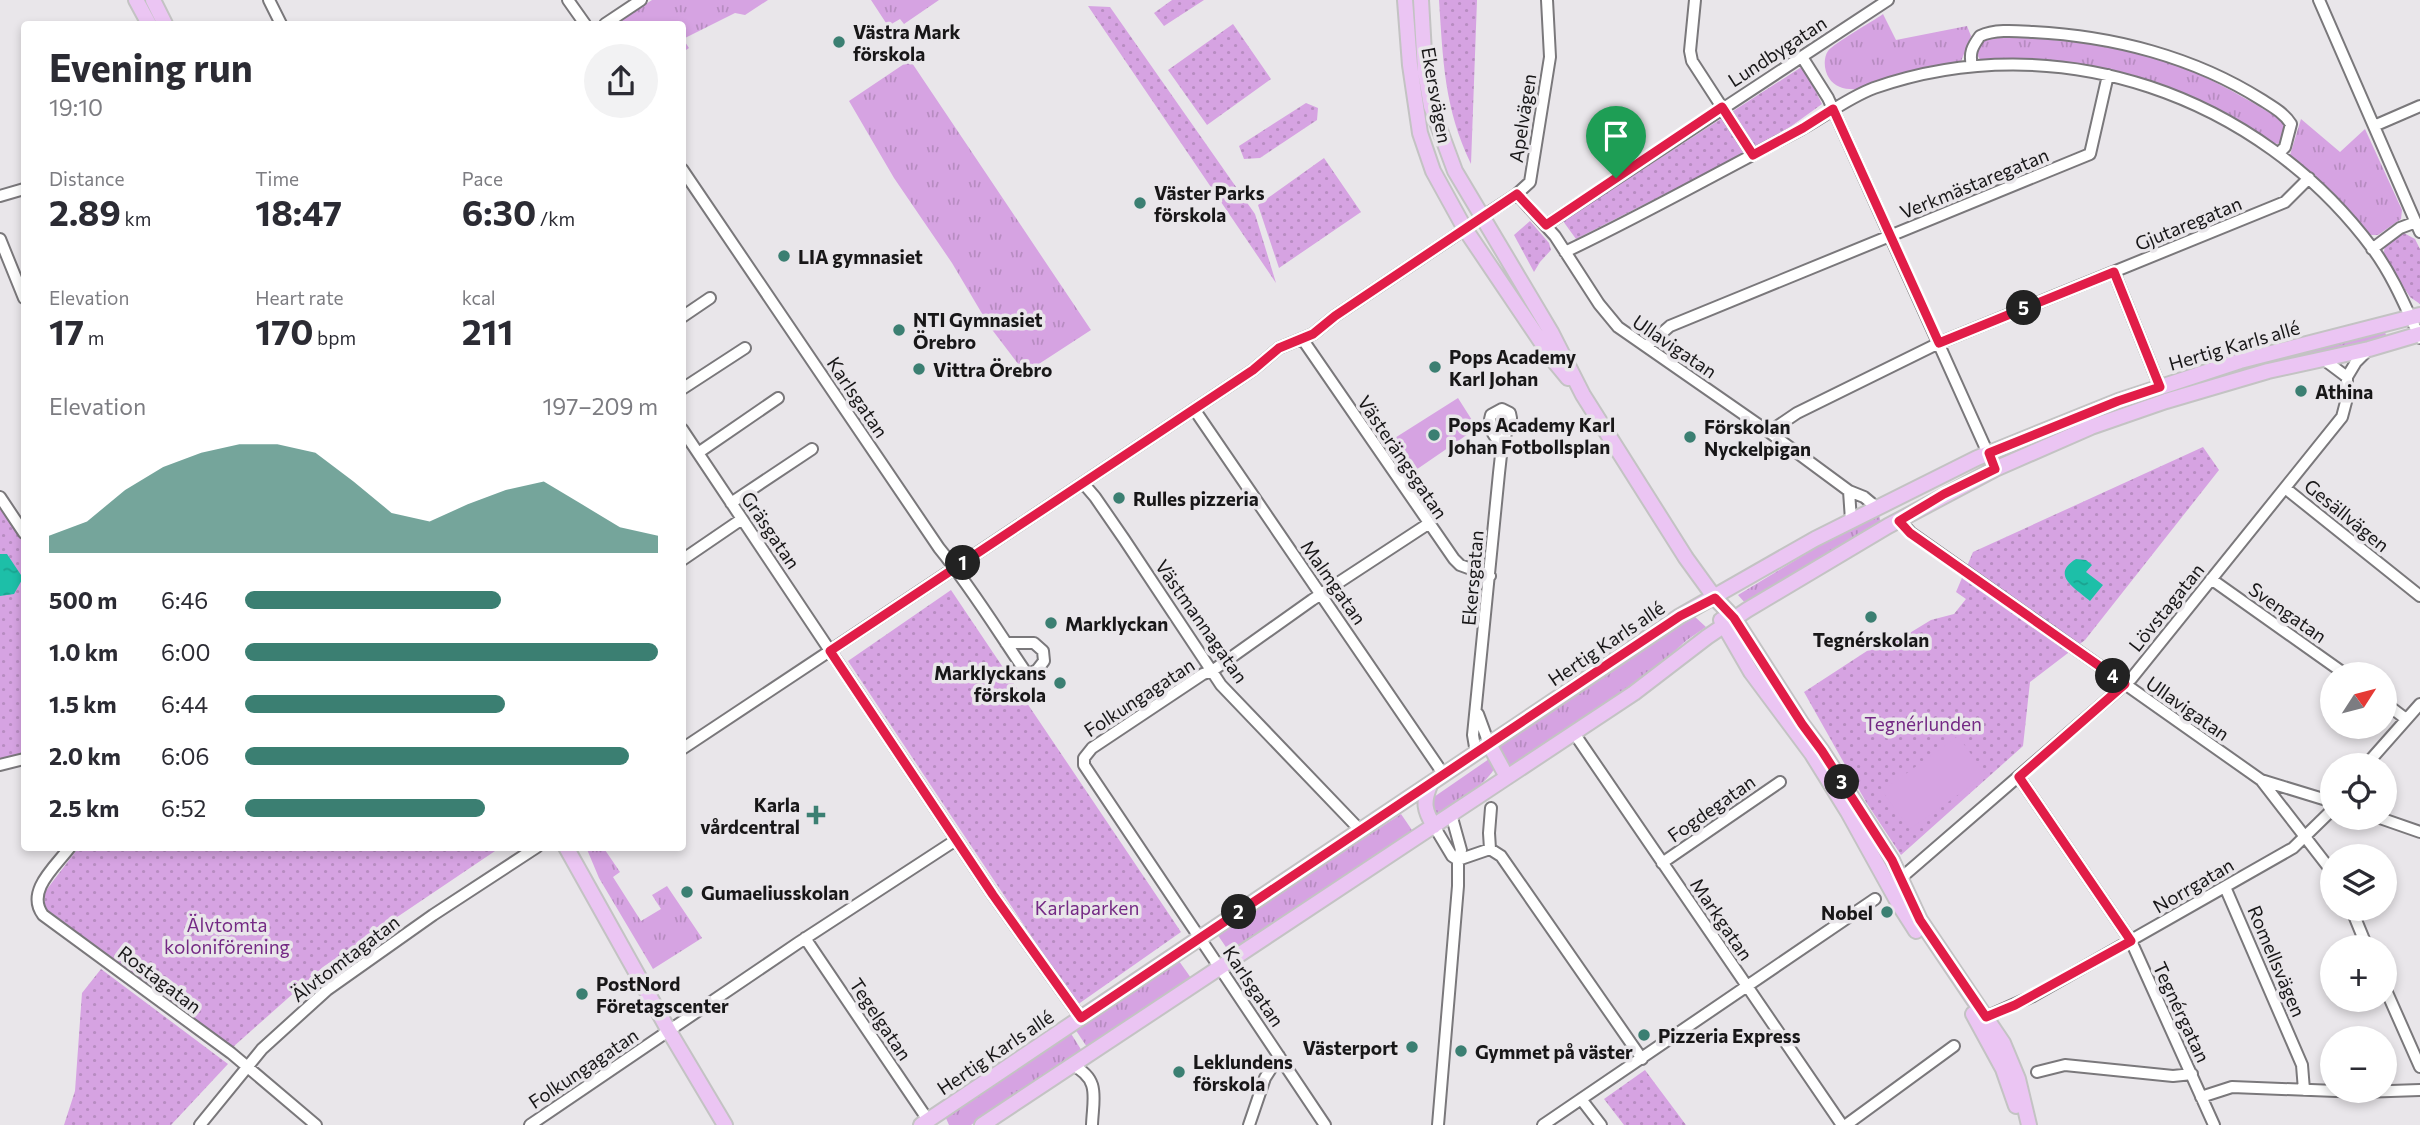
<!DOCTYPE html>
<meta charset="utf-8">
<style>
body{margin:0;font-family:Commissioner,sans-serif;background:#f2f2f3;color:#2b2b33;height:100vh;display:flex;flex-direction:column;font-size:26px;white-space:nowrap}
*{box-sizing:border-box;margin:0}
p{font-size:23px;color:#7c7c81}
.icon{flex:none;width:38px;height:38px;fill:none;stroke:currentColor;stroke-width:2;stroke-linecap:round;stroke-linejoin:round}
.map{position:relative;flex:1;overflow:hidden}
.panel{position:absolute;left:21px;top:21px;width:665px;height:830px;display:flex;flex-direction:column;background:#fff;border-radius:7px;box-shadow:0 4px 10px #0003}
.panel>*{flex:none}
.needle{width:46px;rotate:54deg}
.buttons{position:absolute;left:2320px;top:662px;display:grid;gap:14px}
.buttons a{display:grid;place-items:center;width:77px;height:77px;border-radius:50%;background:#fff;box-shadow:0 4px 10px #0003;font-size:35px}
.pin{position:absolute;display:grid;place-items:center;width:60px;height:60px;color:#fff;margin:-72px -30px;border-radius:50% 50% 50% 0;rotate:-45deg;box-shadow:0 0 7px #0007}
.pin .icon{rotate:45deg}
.km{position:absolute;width:35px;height:35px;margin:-18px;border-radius:50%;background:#222;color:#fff;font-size:19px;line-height:35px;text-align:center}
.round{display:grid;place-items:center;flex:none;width:74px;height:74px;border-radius:37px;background:#f2f2f3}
.headline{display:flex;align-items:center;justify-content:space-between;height:119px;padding:0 28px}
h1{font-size:38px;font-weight:700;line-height:52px}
.metrics{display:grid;grid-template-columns:repeat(3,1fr);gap:10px;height:119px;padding:7px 28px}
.metrics div{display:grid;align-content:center}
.metrics b{font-size:35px;font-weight:700}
.metrics small{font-size:19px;font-weight:400}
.metrics p{font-size:19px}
.chart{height:196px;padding:14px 28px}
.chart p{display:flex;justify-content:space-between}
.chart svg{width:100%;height:126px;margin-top:7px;fill:#3b7f72;opacity:.7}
ul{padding:0 28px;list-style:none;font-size:23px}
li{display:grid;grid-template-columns:112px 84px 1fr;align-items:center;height:52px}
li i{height:18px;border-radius:9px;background:#3b7f72}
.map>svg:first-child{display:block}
.grass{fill:url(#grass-tufts)}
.park{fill:url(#park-dots)}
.pitch{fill:#d6a3e2}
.water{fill:url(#water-ripples)}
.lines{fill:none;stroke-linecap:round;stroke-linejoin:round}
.minor-casing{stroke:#7a787b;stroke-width:14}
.major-casing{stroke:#c3c3c3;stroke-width:18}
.minor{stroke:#fff;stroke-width:10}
.major{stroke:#ebc5f3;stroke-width:14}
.route-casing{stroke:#fff;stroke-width:14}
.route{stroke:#e11d48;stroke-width:9}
.poi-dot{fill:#3b7f72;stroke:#e9e6ea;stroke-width:2.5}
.labels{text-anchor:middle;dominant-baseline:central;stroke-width:7;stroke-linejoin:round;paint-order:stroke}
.poi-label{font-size:19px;font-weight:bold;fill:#181718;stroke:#e9e6ea;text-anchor:start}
.street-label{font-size:19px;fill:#181718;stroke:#e9e6ea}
.park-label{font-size:19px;fill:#742984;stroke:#e9e6ea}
</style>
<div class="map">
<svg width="2420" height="1125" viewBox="0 0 2420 1125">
<defs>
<pattern id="grass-tufts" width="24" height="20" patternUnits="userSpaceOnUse" patternTransform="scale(1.75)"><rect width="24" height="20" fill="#d6a3e2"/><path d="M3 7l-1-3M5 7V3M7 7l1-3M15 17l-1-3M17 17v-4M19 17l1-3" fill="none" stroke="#b78cc1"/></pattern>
<pattern id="park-dots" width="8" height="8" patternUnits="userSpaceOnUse" patternTransform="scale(1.75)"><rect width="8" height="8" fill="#d6a3e2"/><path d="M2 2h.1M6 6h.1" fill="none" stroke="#b78cc1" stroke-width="1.8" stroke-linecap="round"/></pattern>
<pattern id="water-ripples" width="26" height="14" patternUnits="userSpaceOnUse" patternTransform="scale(1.75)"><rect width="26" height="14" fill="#1dbfa8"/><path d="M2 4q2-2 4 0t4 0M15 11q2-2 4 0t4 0" fill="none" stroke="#1aa390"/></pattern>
</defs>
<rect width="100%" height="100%" fill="#e9e6ea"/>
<path class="grass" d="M652,0H768L745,15L735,13L683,39L689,48L683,52L682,24H615Z
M871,0H939L904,24L900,19L888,26Z
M1883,14L1896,40L1967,26L1971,36L1960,64L1916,72L1858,89C1847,90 1835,88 1829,78C1824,71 1823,58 1828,51C1834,43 1872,22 1883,14Z
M2010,37C2073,40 2139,48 2198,74C2227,87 2255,104 2282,120C2285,128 2286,139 2278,144L2273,143C2260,134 2246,124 2232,116C2152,73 2071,61 1981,61L1976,53L1979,42L1987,39Z
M910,60L1091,330L1025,373L990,327L952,263L894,178L849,101Z
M2301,119L2340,152L2365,129L2402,210L2401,219L2378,235H2369L2325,186L2290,155Z
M2385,332L2386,335L2343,349L2173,393L2171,390L2244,368Z
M1879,515L1881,523L1746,604L1738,595L1855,524Z
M1693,615L1706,627L1687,640L1649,674L1510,770L1508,763L1498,747L1500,743Z
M1489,759L1495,767C1490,781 1453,806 1439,815L1434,814L1431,799Z
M1401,814L1414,833L1230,953L1217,934Z
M586,847H603L620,872L613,877L641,921L661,909L652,895L667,886L702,938L653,969L599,878Z
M1179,961L1191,978L1087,1047L1075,1029Z
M1070,1032L1082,1051L971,1125H949L945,1116Z"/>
<path class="park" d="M1172,0H1204L1164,26L1154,13Z
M1439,0H1477L1471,164C1444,108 1443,60 1439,0Z
M1088,6L1110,7L1255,214L1276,283Z
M1233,24L1271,79L1207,125L1168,70Z
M1803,66L1822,104L1775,138L1576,239L1563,221Z
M1306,103L1318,108L1317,120L1260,158L1244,159L1239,146Z
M1324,158L1361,212L1279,268L1258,205Z
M1530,221L1549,243L1551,250L1540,262L1534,272L1514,235Z
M2402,232L2415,239L2420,249V304L2410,297L2383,256L2385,246Z
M2203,447L2219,470L2085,640L2030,682L2023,746L1901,855L1866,802L1804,692L1870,649L1885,648L1931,620L1954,614L1966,599L1956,592L1973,552Z
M0,506L24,543V753L0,759Z
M951,590L1181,932L1077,1005L848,661Z
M79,847H501L323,967L233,1047L45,908L44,893Z
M101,969L228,1064L171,1125H64L75,1091L82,993Z
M1645,1070L1686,1125H1624L1604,1099Z"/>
<path class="pitch" d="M1458,398L1477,428L1410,474L1390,441Z
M1958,736L1986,775L1910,829L1882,791Z"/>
<path class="water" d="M0,554H7L23,578L14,594L0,596Z
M2076,559L2086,560L2092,565L2086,572L2103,585L2090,601C2075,588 2050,575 2076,559Z"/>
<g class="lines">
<g class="minor-casing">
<path id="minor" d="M269,0L281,24
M568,0L585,24
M1695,0L1690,51L1692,61L1753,155
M2319,0L2420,232
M605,24L641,0
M1802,57L1828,98L1995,469
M1972,66C1969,53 1972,47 1980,36C1995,29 2016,31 2033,32C2113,36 2194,57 2262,100C2273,107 2284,113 2291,124L2285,147L2279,153
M2374,126L2420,106
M682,169L939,548C971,587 997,630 1025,671L1029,674L1037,670L1044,661L1043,651L1034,643H1006
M1517,194L1555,236L1599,304L1618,327L1769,432L1849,491L1864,497L1876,507
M0,196L24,189
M1482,217L1517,194L1530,182L1550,57L1547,0
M1546,225L1888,0
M0,239L24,298
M2372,249L2400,228L2416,222
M1565,252C1643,215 1719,172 1796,132C1823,118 1845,99 1874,88C2057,24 2259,95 2373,249C2393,276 2406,308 2420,338
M2114,272L2160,387
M682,317L710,298
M1303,340L1454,559L1460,565L1490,576
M1647,346L1670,326L2090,154L2108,75
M2323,359L2347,377
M682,389L745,348
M1194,409L1444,775
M682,429L993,895L1081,1018
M1769,432L1797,413L1939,343L2285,202L2309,178
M698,453L778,398
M1083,483L1095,497L1124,539L1221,685L1361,831
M2285,488L2420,596
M1849,491L1851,520
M0,497L24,533
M731,503L812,449
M1900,521L1911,533L2261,780L2333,802
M682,560L742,519
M2211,579L2345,674
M2385,703L2406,719
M1478,714L1489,744
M1574,733L1842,1125
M682,749L1253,370L1279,348L1313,334L1335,316L1465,229
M1476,753L1473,735L1499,473L1502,446L1511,418L1510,413L1502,409L1491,415C1487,428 1494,436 1502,446
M0,765L24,759
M2366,765L2420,704
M2019,777L2131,941L2214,1125
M2261,780L2333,873
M2377,817L2420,832
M1434,826L1452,856L1458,860
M70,847C56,866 25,891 43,915L231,1053L316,1125
M1490,849L1489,833L1491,808
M1458,860L1490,849L1501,856L1642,1059
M1662,863L1780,782
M1901,878L2131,679L2342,417L2347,398V377L2356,362L2369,349
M2225,887L2302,1065L2304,1090
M2351,908L2367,947
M805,938L928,1120
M2385,988L2420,1067
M1986,1017L2033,996L2293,848L2333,809
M1072,1065C1101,1079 1093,1098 1092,1125
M2037,1072L2065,1065L2173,1076L2192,1074
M2201,1097L2232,1087L2361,1092L2420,1090
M1581,1099L1601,1125
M200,1125L262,1049L327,990L433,915L537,847
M530,1125L798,943L956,840
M1249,1125L1265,1078L1279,1056
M1325,1125L1084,765V758L1092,748L1203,674L1212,671L1312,600L1428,524
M1438,1125L1458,886V860L1461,850L1451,814
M1543,1125L1875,899
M1846,1125L1954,1046"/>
</g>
<g class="major-casing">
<path id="major" d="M136,0L149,24
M153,0L165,24
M1405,0L1410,65L1420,133L1433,171L1465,229L1554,361L1568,378
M1421,0L1425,71L1431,106L1455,171L1551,332L1583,395L1686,558L1715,598L1734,618L1802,724L1822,751L1892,860L1920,920L2003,1043L2018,1079L2029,1125
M1721,620L1751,672L1812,754L1848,812L1900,906L1916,931
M1489,744L1507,777
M1430,785C1423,802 1424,810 1434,826
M566,847L669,1031L725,1125
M1973,1014L2003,1069L2016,1106
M921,1125L1680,616L1815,539L1977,458L2118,401L2240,361L2420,315
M982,1125L1634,693L1707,637L1747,610L1888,526L1995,469L2091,427L2166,401L2268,371L2369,349L2420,334"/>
</g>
<use href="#minor" class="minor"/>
<use href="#major" class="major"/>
</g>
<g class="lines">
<g class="route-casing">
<path id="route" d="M1722,107L1753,155L1803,128L1833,109L1939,343L2114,272L2160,387L2118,401L1989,453L1995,469L1944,494L1899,521L1910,533L2125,684L2019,777L2131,941L2015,1005L1986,1017L1920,920L1892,860L1822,751L1802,724L1734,618L1715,598L1680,616L1611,662L1081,1018L993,895L830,651L1253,370L1279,348L1313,334L1335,316L1517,194L1546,225Z"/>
</g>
<use href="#route" class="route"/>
</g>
<g class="poi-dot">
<circle cx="839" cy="42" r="7"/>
<circle cx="1140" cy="203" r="7"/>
<circle cx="784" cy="256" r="7"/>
<circle cx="899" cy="330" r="7"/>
<circle cx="1435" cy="367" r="7"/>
<circle cx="919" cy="369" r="7"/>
<circle cx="2301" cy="391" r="7"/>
<circle cx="1434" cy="435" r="7"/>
<circle cx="1690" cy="437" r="7"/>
<circle cx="1119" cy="498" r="7"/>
<circle cx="1871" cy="617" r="7"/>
<circle cx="1051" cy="623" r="7"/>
<circle cx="1060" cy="683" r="7"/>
<path d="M812.5 804.5h7v7h7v7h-7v7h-7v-7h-7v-7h7z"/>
<circle cx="687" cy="892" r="7"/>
<circle cx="1887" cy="912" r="7"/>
<circle cx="582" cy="994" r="7"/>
<circle cx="1644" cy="1035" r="7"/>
<circle cx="1412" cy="1047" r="7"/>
<circle cx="1461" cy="1051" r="7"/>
<circle cx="1179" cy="1072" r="7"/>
</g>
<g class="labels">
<g class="poi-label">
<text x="853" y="31">Västra Mark<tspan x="853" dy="22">förskola</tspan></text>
<text x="1154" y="192">Väster Parks<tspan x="1154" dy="22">förskola</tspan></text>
<text x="798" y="256">LIA gymnasiet</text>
<text x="913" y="319">NTI Gymnasiet<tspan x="913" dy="22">Örebro</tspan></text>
<text x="1449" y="356">Pops Academy<tspan x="1449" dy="22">Karl Johan</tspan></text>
<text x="933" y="369">Vittra Örebro</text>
<text x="2315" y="391">Athina</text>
<text x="1448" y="424">Pops Academy Karl<tspan x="1448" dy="22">Johan Fotbollsplan</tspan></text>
<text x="1704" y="426">Förskolan<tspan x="1704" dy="22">Nyckelpigan</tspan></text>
<text x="1133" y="498">Rulles pizzeria</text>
<text x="1065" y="623">Marklyckan</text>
<text x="1871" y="639" text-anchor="middle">Tegnérskolan</text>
<text x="1046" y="672" text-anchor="end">Marklyckans<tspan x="1046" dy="22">förskola</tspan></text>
<text x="800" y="804" text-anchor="end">Karla<tspan x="800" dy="22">vårdcentral</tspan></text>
<text x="701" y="892">Gumaeliusskolan</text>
<text x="1873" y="912" text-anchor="end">Nobel</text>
<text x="596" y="983">PostNord<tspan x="596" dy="22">Företagscenter</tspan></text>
<text x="1658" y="1035">Pizzeria Express</text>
<text x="1398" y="1047" text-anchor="end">Västerport</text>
<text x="1475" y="1051">Gymmet på väster</text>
<text x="1193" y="1061">Leklundens<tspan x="1193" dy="22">förskola</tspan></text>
</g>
<g class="street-label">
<text transform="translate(1777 51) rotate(-33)">Lundbygatan</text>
<text transform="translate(1437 95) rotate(80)">Ekersvägen</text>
<text transform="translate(1522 118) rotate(-81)">Apelvägen</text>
<text transform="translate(1974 183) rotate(-22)">Verkmästaregatan</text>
<text transform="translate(2188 223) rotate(-22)">Gjutaregatan</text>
<text transform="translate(2234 345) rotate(-16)">Hertig Karls allé</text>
<text transform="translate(1675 346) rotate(34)">Ullavigatan</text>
<text transform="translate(858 397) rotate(56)">Karlsgatan</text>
<text transform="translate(1403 457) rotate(56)">Västerängsgatan</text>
<text transform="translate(2347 515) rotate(39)">Gesällvägen</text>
<text transform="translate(771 530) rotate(56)">Gräsgatan</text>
<text transform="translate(1472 578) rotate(-85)">Ekersgatan</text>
<text transform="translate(1334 582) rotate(55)">Malmgatan</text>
<text transform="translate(2166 607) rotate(-51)">Lövstagatan</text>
<text transform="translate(2288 612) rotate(35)">Svengatan</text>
<text transform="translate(1202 621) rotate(55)">Västmannagatan</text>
<text transform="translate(1606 643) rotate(-34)">Hertig Karls allé</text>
<text transform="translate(1139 697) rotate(-33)">Folkungagatan</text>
<text transform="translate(2188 708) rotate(35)">Ullavigatan</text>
<text transform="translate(1711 808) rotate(-35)">Fogdegatan</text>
<text transform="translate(2193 885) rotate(-30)">Norrgatan</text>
<text transform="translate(1722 919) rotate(56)">Markgatan</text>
<text transform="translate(345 958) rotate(-37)">Älvtomtagatan</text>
<text transform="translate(2277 961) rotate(67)">Romellsvägen</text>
<text transform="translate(160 979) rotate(37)">Rostagatan</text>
<text transform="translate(1254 986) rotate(56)">Karlsgatan</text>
<text transform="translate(2182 1012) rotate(65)">Tegnérgatan</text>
<text transform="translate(881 1019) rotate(56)">Tegelgatan</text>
<text transform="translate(995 1052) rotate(-34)">Hertig Karls allé</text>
<text transform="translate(583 1068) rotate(-34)">Folkungagatan</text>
</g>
<g class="park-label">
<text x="1923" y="723">Tegnérlunden</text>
<text x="1087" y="907">Karlaparken</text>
<text x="227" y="924">Älvtomta<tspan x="227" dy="22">koloniförening</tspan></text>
</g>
</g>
</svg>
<div class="buttons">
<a><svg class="needle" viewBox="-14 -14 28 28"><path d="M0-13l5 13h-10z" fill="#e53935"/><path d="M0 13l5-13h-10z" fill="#7c7c81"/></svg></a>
<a><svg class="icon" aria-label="locate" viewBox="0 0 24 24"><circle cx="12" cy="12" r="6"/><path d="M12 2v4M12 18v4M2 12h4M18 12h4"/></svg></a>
<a><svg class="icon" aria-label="layers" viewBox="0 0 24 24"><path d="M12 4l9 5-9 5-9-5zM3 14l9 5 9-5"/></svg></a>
<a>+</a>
<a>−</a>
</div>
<div class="pin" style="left:1616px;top:178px;background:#1e9e55"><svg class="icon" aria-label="arrive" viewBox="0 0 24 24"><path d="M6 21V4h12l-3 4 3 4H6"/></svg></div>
<b class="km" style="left:963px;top:563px">1</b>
<b class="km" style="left:1239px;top:912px">2</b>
<b class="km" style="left:1842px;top:782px">3</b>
<b class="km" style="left:2113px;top:676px">4</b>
<b class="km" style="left:2024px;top:308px">5</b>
<section class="panel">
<div class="headline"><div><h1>Evening run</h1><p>19:10</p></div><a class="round"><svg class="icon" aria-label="share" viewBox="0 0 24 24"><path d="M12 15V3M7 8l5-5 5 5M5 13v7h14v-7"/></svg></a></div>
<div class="metrics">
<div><p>Distance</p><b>2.89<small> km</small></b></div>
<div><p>Time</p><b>18:47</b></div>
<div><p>Pace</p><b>6:30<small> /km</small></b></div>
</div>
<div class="metrics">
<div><p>Elevation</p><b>17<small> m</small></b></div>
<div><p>Heart rate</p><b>170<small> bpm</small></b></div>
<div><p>kcal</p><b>211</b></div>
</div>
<div class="chart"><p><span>Elevation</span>197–209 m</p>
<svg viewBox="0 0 160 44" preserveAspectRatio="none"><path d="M0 44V38L10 33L20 22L30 14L40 9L50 6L60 6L70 9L80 19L90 30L100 33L110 27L120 22L130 19L140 27L150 35L160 38V44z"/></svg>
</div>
<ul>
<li><b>500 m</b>6:46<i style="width:62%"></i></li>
<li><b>1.0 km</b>6:00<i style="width:100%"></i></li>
<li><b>1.5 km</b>6:44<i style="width:63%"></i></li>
<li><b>2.0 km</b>6:06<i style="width:93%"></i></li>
<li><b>2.5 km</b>6:52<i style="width:58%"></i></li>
</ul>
</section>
</div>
